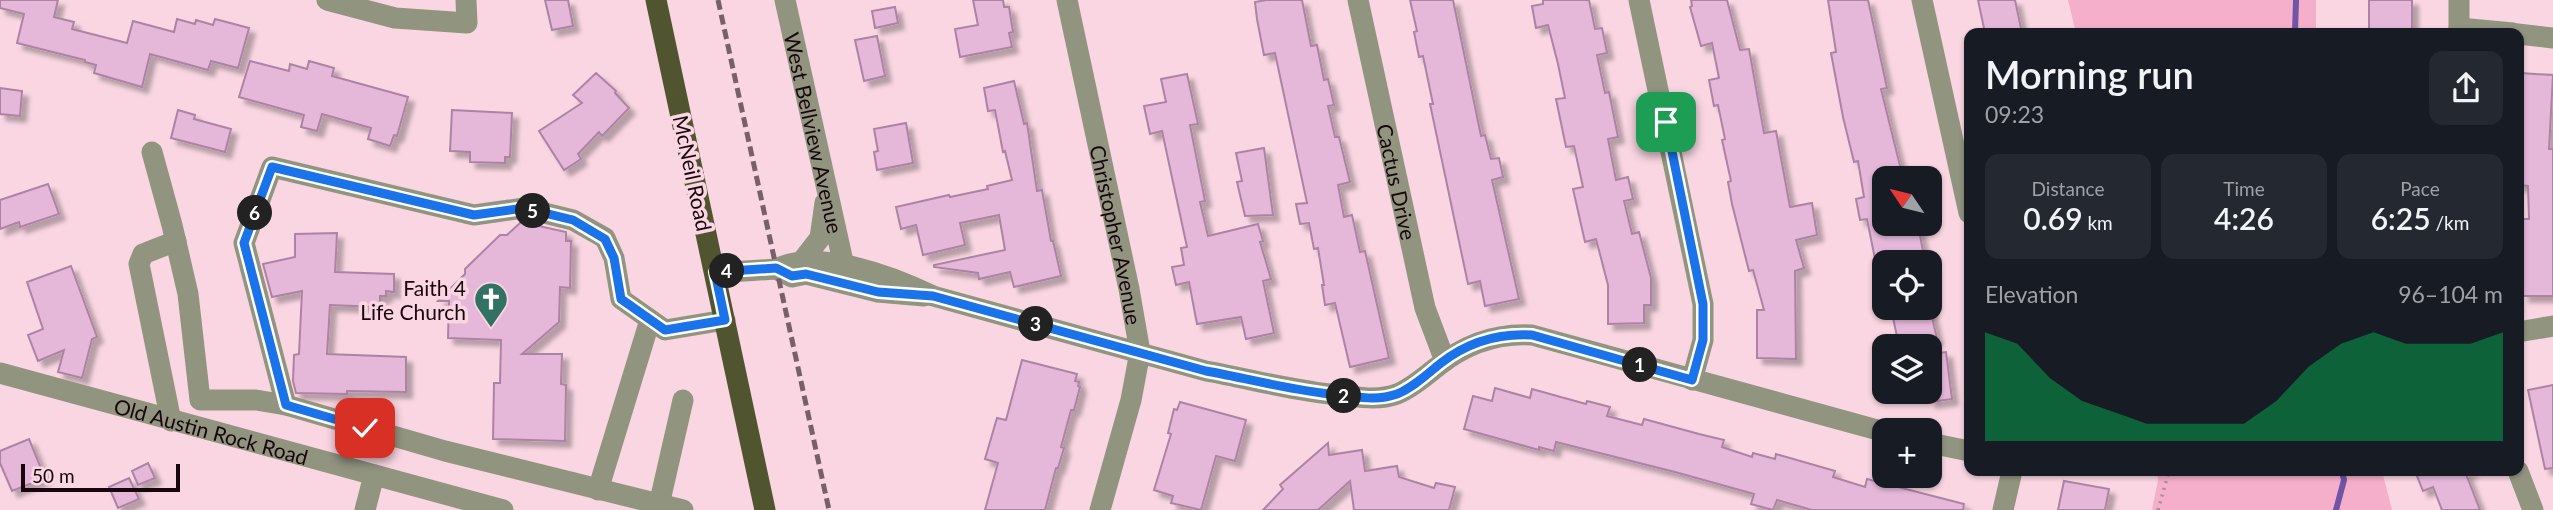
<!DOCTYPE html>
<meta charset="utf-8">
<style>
body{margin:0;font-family:Lato,sans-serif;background:#242831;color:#f1f3f6;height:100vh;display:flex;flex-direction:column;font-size:26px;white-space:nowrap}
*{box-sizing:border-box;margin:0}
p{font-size:23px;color:#9ea1a6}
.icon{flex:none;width:38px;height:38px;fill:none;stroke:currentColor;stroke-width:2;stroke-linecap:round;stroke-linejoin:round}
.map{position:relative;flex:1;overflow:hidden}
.sheet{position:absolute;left:1964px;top:28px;width:560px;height:448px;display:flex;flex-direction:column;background:#171b24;border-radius:14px;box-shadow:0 2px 5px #0004}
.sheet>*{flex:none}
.needle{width:46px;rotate:305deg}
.fabs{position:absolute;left:1872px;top:166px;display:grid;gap:14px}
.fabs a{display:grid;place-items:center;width:70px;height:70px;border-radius:14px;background:#171b24;box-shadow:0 2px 5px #0004;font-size:35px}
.scale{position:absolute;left:21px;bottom:18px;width:159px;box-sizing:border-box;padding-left:7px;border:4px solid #18060e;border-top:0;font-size:19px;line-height:24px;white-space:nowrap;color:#18060e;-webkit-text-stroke:5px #f9d6e2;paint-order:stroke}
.pin{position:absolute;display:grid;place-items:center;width:60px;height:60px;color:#fff;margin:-30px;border-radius:14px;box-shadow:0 4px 10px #0006}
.km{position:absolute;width:35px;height:35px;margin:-18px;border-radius:50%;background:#222;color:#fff;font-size:19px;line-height:35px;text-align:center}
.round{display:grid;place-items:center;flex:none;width:74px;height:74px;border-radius:14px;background:#242831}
.summary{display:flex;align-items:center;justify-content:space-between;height:119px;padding:0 21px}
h1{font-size:38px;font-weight:600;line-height:52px}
.stats{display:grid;grid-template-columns:repeat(3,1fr);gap:10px;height:119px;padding:7px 21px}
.stats div{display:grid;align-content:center;border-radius:14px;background:#242831;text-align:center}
.stats b{font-size:30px;font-weight:600}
.stats small{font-size:19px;font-weight:400}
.stats p{font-size:19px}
.chart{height:196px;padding:14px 21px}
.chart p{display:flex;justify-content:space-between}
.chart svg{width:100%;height:126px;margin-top:7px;fill:#0b8043;opacity:.7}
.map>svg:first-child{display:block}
.green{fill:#f5afca}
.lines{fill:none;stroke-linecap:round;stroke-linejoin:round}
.stream{stroke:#7054a5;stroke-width:6}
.building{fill:#e5b8da;stroke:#ad83a4;stroke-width:2;filter:url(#shadow)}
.path{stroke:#a98c97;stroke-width:3.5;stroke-dasharray:2 5;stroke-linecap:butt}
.minor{stroke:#91947f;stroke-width:21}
.major{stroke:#51552f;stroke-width:21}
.rail{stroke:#785f69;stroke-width:5;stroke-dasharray:10 5;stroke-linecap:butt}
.route-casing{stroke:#fff;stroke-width:14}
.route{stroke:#1a73e8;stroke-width:9}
.labels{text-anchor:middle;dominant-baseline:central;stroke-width:7;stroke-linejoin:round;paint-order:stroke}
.street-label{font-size:21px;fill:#18060e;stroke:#f9d6e2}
.poi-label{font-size:21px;fill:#18060e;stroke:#f9d6e2;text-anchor:end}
</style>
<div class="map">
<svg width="2553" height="510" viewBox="0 0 2553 510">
<defs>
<filter id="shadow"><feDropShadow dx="6" dy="6" stdDeviation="2" flood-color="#0004"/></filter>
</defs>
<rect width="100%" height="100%" fill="#f9d6e2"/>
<path class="green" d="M2068,0H2316V33H2076Z
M2157,471H2382L2392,510H2152L2158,480Z"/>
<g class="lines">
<path class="stream" d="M2295,33L2296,0
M2336,510L2344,480L2342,471"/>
</g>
<path class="building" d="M0,0H58L54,17L74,22L72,29L127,43L133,21L174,32L177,19L195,24L196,20L213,25L215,19L249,28L238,68L211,61L208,70L150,54L142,87L94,73L96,65L85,62V60L17,43L24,14L0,8Z
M545,0H568L573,26L552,30Z
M973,0H1003L1004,7H1009L1013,32L1009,33L1012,47L960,57L955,29L978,25Z
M1266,0H1302L1311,46L1317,45L1324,80L1328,79L1334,105L1328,106L1335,137H1339L1350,182L1338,185L1344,217L1352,215L1360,252L1365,251L1389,358L1350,367L1335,303L1325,305L1322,285H1324L1318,248L1314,249L1309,223L1300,224L1296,204L1307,203L1275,53L1264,55L1257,19L1255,2Z
M1410,0H1453L1481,136L1485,135L1491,159L1499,158L1503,177L1492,180L1519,299L1485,306L1480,281L1468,284L1430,104H1433L1423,56L1419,57L1414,32L1417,31Z
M1543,0H1589L1595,29L1602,28L1607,53L1597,55L1605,93L1609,92L1618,137L1608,139L1616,180L1628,177L1633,199L1624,201L1632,234L1639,232L1651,278V305H1644V323L1608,324V285L1596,239L1585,242L1573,189L1583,187L1574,146L1566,147L1556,99L1565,98L1558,64L1548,25L1536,28L1532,6L1543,4Z
M1691,0H1727L1740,50L1749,49L1764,133L1776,131L1790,207L1812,203L1817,235L1796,240L1804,268L1795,271L1796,359L1757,358V310H1764L1753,270L1749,271L1732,204L1728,182L1731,181L1722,140L1725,139L1718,105L1714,106L1709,80L1719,78L1712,43L1701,46L1690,7L1692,6Z
M1828,0H1868L1887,88L1881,89L1903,178H1885V232L1918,225L1925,262H1885V268L1877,269L1867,219L1860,220L1856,199L1864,197L1858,161L1854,162L1843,117L1831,53L1836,52Z
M1978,0H2015L2022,33H1985Z
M2369,0H2412V33H2369Z
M895,7L898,23L875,28L872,11Z
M877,36L885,76L864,81L855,40Z
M250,61L289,71L290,64L307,69L309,61L334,68L332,76L408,97L397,136L394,135L390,146L368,139L371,128L322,114L317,131L301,127L304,115L239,97Z
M596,73L616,91L615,93L629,108L602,136L599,132L578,154L581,159L564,170L539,131L582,103L573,95Z
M2520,73L2553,75L2549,149H2553V296H2523V283H2518V219H2529L2528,186L2518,185Z
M1187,74L1198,124L1190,125L1205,201L1200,202L1208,236L1258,224L1263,241L1260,242L1271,279L1263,281L1274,333L1246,339L1241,317L1197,324L1189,282L1176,285L1172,267L1184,265L1181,248L1187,247L1162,131L1150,134L1144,106L1166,102L1161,79Z
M1014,81L1024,124L1027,123L1037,191L1042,190L1051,241H1053L1061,276L1014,287L1010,272L979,279L978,273L934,267V265L1005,250L999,215L960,223L965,245L923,255L916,225L901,229L896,207L949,195L950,197L988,189L987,186L1012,180L1005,151L1003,152L995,110L988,111L984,88Z
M0,88L22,91L20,116L0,114Z
M178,110L195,115L194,119L231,129L225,152L171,138Z
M452,110L512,113L510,157H505V163L470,162V152L450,151Z
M906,123L913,163L877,170L874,152L878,151L874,129Z
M1264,148L1273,215L1245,216L1237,182L1242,181L1236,153Z
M48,184L59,214L20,227L19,222L0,229V200Z
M521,222L566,232V241H571L570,288L560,287L559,322L522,354H562L561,384L566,385L565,441L493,439L494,383H500L501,340L448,338L449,301H438L465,274V269L500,235H507Z
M337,233L335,272L394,274V292L386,291V296H380V307L330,305L327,354L406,357V392L347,391V394L296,393L293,381L294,355L299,354L302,291L272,297L263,264L295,257V234Z
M71,266L97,337L92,339L82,378L58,372L64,350L38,361L28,335L43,329L27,282Z
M1891,308H1930L1937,339L1899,346Z
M1946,352L1952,399L1930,402V354Z
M1022,360L1077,374L1075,381L1079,382L1078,386L1080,387L1074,410H1071L1061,447L1064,448L1058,468H1056L1045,510H985L998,463L985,459L997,418L1006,420Z
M2553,385V468L2545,469L2528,390Z
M1495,388L1530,398L1532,389L1586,404L1587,401L1610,407L1607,416L1642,425L1644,419L1699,434L1724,440L1722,447L1752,457L1753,453L1775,459L1776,454L1835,471L1833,477L1865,487L1867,479L1964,504L1963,510H1812L1777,500L1773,510L1751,504L1754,494L1675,472L1556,442L1554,451L1539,447V450L1464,429L1473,396L1492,401Z
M1180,402L1246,420L1235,461L1216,456L1201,510L1171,503L1173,496L1154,490L1171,434L1168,433L1174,409L1177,410Z
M29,439L45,478L12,491L0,463V451Z
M1328,443L1329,455L1362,450L1365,471L1397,466L1399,477L1434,488L1436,483L1455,487L1449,510H1354L1350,481L1318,510H1263L1283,489L1280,485Z
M148,463L155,478L138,485L132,471Z
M2415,471H2471L2466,474L2480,510H2442L2433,487L2423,491Z
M129,478L139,499L118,508L109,487Z
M2064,481L2109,489L2105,510H2058Z"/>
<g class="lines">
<path class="path" d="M2158,510L2169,471"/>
<g class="minor">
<path d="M327,0L395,18L467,23L466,0"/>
<path id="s1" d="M785,0L844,266"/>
<path id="s2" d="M1067,0L1129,289L1140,352L1131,400L1100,510"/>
<path id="s3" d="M1358,0L1425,308L1445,361"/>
<path d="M1639,0L1703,304V340L1692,380"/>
<path d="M1922,0L1969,213"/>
<path d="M2459,28L2513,33"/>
<path d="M2459,33V0"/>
<path d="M2518,34L2553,38"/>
<path d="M152,152L172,225L188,294L200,400H256L286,405"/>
<path d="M802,261L820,238L825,203"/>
<path d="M776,269C818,248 892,276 933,296L1206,371C1251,379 1293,391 1339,395C1359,397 1377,401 1397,394C1412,388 1425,376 1437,367C1465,344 1496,333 1532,335L1885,432"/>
<path d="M715,273L776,269L792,277L806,274L878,292L924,296"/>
<path d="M2518,332L2553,326"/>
<path id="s4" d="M0,373L503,510"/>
<path d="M171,421L139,264L143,254L176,241"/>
<path d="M1930,443L1969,451"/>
<path d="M2518,471L2533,510"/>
<path d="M598,490L650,320"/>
<path d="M659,505L683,400"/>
<path d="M365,510L374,475"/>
<path d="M683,510L445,451L286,405L244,243L272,167L474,215L524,208L573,220L605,238L614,258L621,299L665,330L725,320"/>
<path d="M2003,510L2012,471"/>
</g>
<path class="major" d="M656,0L765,510"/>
<path class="rail" d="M718,0L829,510"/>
</g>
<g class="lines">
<g class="route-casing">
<path id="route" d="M365,428L286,405L244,243L272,167L474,215L524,208L573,220L605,239L614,258L621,299L665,330L725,320L715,272L776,268L792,276L806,274L878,292L933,296L1206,371C1251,379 1293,391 1339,395C1359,397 1377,401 1397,394C1414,387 1427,374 1441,363C1468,342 1499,333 1532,335L1692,380L1703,340V304L1666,122"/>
</g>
<use href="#route" class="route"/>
</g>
<defs>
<g id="church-pin" transform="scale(1.75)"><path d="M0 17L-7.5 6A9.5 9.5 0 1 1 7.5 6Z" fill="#317262" stroke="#f9d6e2"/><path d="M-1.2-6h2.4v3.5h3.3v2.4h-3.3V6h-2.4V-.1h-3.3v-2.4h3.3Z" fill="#fff"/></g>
</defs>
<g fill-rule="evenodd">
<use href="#church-pin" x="491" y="299"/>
</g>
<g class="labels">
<g class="street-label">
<text stroke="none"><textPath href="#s1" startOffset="136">West Bellview Avenue</textPath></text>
<text transform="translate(693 173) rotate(78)">McNeil Road</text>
<text stroke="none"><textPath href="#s3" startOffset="186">Cactus Drive</textPath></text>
<text stroke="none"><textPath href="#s2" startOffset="240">Christopher Avenue</textPath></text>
<text stroke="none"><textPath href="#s4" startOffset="219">Old Austin Rock Road</textPath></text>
</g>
<g class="poi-label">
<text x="466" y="287">Faith 4<tspan x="466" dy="24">Life Church</tspan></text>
</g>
</g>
</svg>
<div class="fabs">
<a><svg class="needle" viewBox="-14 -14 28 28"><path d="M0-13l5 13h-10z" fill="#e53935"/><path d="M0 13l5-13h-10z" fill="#9ea1a6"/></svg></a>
<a><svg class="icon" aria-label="locate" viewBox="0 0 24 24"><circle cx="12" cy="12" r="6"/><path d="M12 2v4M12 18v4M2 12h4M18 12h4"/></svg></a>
<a><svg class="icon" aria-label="layers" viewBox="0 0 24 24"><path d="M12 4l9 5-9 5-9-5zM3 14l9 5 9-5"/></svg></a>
<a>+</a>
</div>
<div class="scale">50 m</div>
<div class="pin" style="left:1666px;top:122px;background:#1e9e55"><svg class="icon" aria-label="arrive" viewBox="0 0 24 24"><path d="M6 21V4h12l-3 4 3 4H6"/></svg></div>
<div class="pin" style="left:365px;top:428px;background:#d93025"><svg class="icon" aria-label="check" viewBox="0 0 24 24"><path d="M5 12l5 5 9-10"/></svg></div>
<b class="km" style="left:1640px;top:365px">1</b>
<b class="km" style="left:1344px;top:396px">2</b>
<b class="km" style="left:1036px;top:324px">3</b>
<b class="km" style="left:727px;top:271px">4</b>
<b class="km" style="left:533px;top:211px">5</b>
<b class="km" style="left:255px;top:213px">6</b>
<section class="sheet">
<div class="summary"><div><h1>Morning run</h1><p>09:23</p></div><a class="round"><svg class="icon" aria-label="share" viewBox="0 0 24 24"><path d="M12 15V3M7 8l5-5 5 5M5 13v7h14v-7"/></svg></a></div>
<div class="stats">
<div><p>Distance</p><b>0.69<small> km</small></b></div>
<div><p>Time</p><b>4:26</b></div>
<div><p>Pace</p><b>6:25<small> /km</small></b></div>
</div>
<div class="chart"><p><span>Elevation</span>96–104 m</p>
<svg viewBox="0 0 160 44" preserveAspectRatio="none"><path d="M0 44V6L10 10L20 22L30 30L40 34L50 38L60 38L70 38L80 38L90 30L100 18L110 10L120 6L130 10L140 10L150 10L160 6V44z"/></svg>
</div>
</section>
</div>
